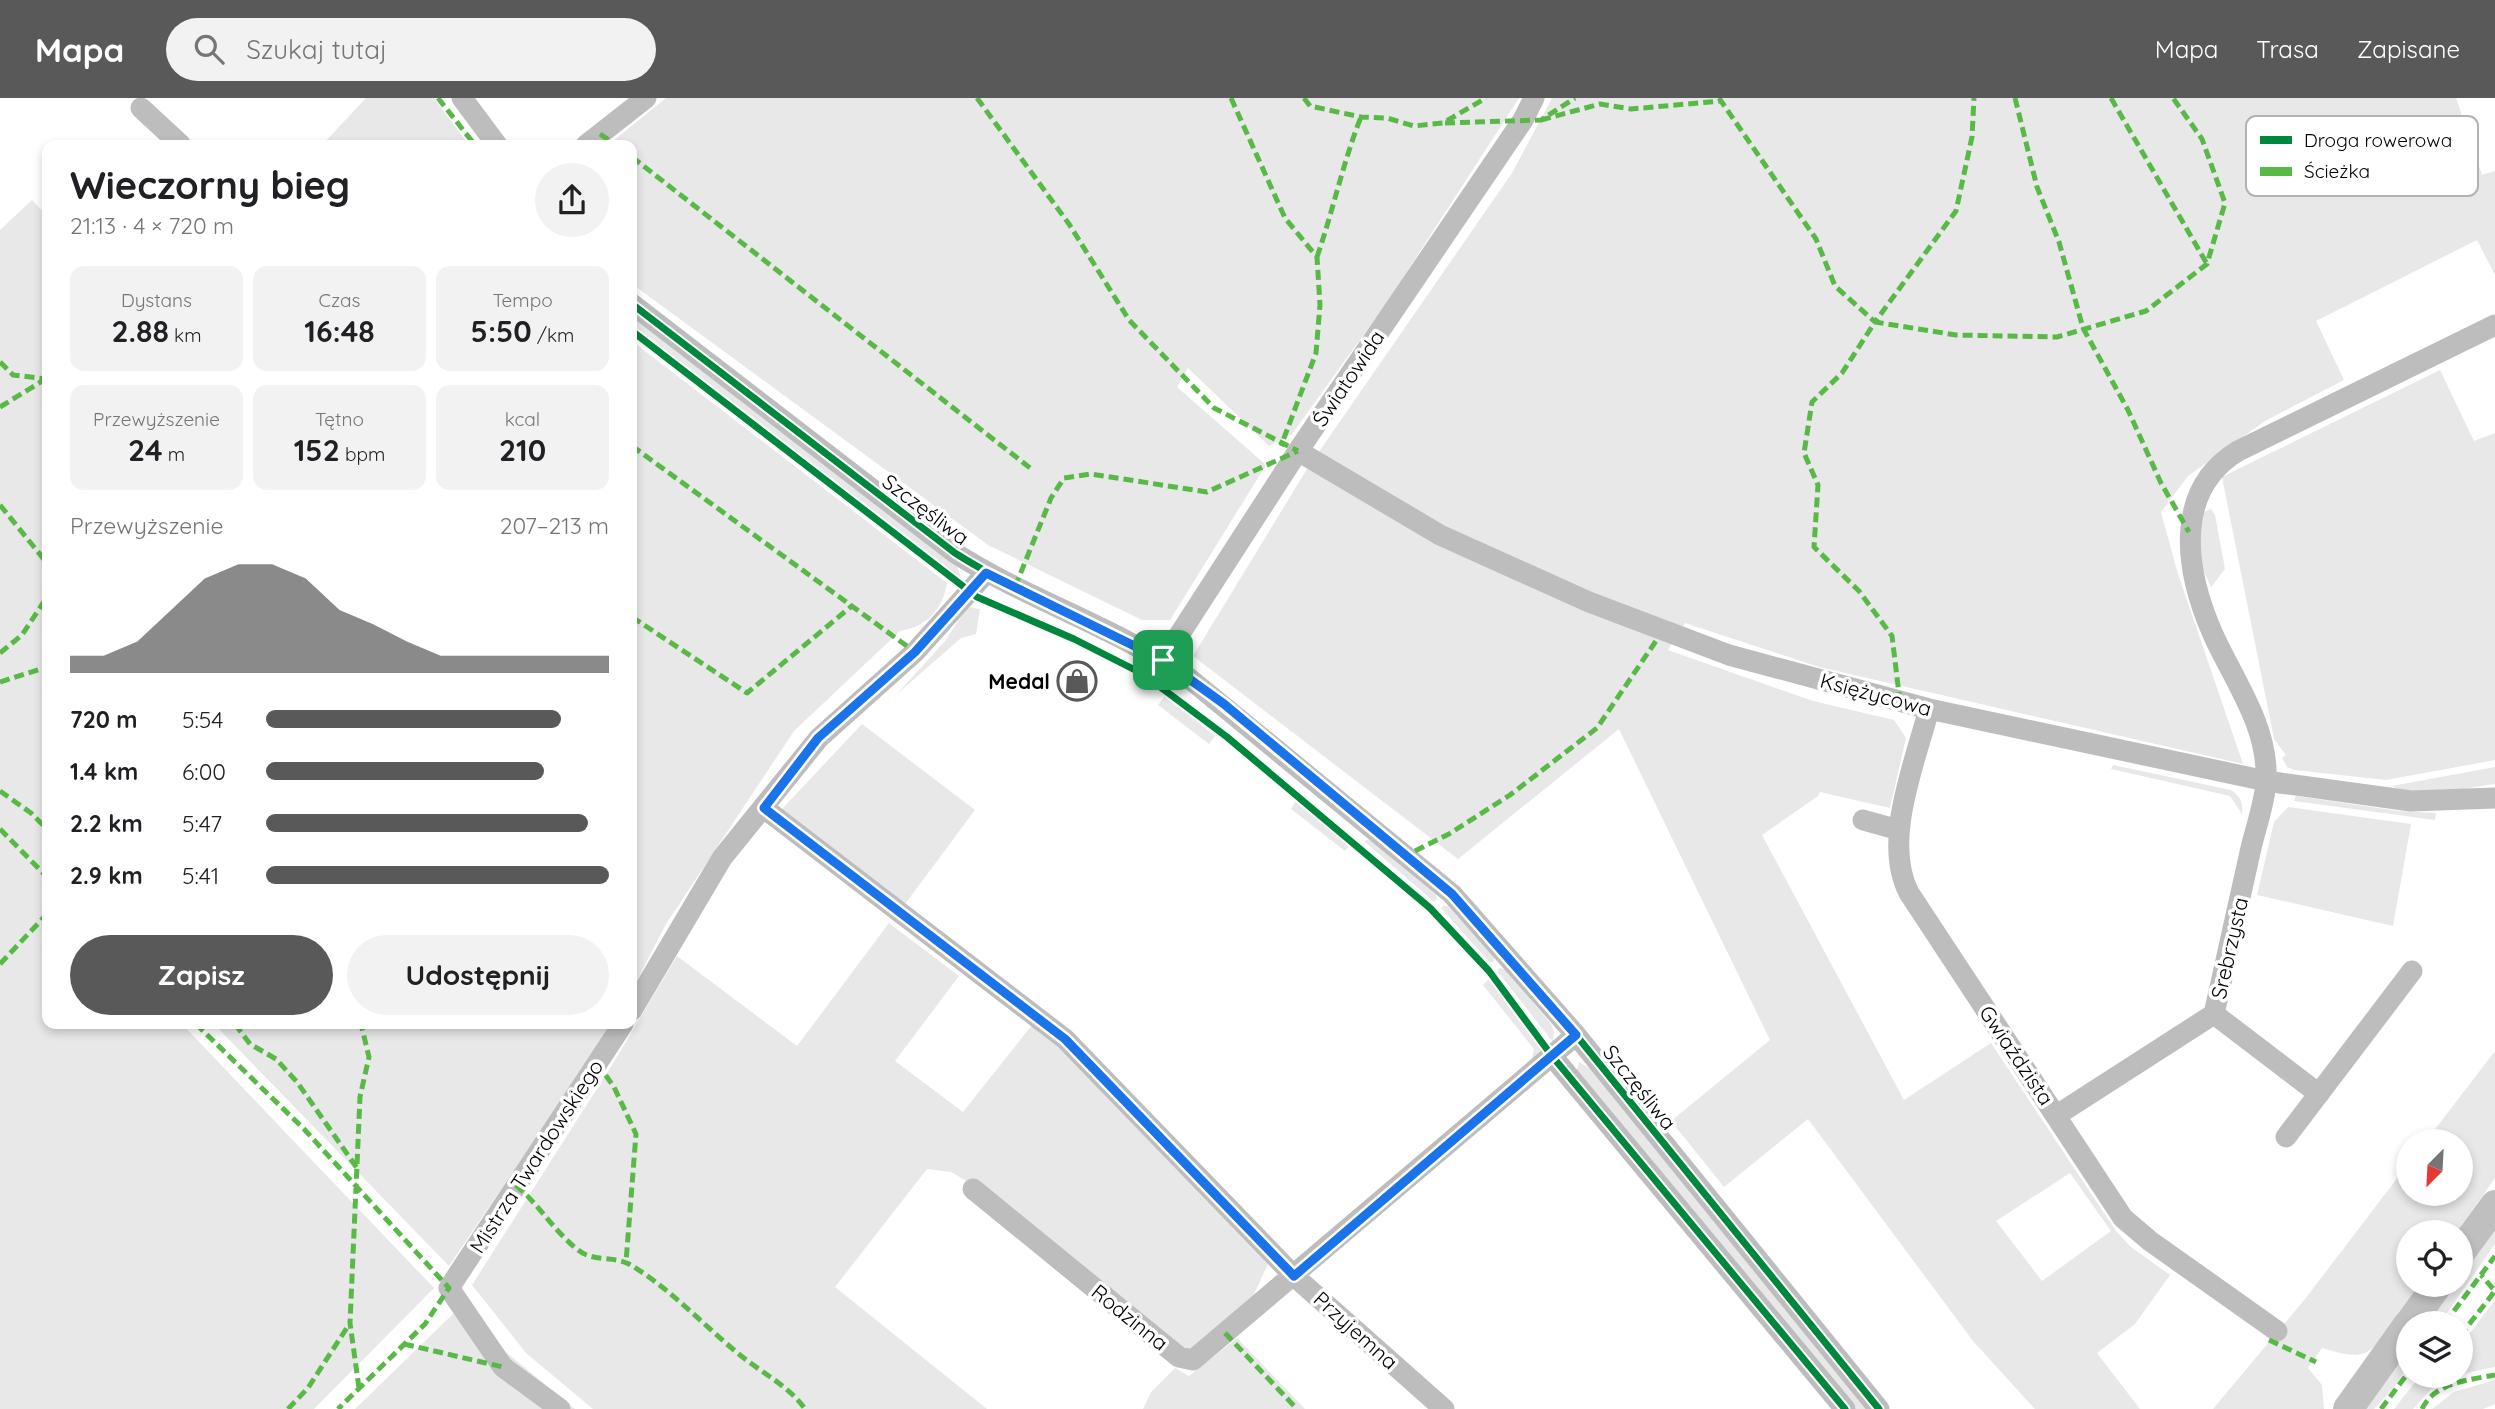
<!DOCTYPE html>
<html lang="pl">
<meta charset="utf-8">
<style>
body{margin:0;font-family:Quicksand,sans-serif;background:#f2f2f2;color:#202124;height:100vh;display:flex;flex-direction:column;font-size:26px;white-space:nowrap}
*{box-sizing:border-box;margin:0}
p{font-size:23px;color:#757577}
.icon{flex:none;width:38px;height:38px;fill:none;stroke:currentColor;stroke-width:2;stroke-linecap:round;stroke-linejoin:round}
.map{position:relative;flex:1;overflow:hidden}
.sheet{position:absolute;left:42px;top:42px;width:595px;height:889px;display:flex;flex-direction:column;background:#fff;border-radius:14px;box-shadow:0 4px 10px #0003}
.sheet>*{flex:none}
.needle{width:46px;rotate:204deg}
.tools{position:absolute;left:2396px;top:1031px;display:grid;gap:14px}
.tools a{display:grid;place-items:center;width:77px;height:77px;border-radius:50%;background:#fff;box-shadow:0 4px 10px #0003;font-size:35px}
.pin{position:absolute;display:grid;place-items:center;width:60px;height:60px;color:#fff;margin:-30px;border-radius:14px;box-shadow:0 4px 10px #0006}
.round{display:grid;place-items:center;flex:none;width:74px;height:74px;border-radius:37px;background:#f2f2f2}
.overview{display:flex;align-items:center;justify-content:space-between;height:119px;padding:0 28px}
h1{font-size:38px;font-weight:800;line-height:52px}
.metrics{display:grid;grid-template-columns:repeat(3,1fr);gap:10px;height:119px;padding:7px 28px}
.metrics div{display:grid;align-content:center;border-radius:14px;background:#f2f2f2;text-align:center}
.metrics b{font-size:30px;font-weight:800}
.metrics small{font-size:19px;font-weight:400}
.metrics p{font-size:19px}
.chart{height:196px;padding:14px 28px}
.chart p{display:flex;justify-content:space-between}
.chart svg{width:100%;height:126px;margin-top:7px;fill:#595959;opacity:.7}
.action{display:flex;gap:14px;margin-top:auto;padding:14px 28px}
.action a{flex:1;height:80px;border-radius:42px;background:#595959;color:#fff;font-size:28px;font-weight:800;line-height:80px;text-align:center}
.action a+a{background:#f2f2f2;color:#202124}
ul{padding:0 28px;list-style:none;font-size:23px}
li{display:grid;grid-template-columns:112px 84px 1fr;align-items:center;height:52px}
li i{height:18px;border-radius:9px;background:#595959}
header{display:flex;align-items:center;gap:42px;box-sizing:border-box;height:98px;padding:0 35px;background:#595959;color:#fff}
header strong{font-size:33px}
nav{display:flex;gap:38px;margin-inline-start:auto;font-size:24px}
.search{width:490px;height:63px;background:#f2f2f2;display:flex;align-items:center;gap:18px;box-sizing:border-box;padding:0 24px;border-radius:38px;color:#757577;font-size:26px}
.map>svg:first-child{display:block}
.green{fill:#e8e8e8;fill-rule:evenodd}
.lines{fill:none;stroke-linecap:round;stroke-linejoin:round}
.street{stroke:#bdbdbd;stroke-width:21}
.secondary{stroke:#bfbfbf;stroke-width:30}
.quiet{stroke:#58b947;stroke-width:5;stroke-dasharray:10 5;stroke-linecap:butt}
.cycleway-casing{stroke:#fff;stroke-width:11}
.cycleway{stroke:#00873e;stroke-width:7}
.route-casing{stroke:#fff;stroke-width:14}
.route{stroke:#1a73e8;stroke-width:9}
.labels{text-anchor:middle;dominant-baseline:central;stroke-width:7;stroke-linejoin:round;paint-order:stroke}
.street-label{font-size:21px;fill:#000;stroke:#fff}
.poi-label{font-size:21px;font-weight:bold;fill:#000;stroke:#fff;text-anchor:end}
.key{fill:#fff;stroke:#b2b2b2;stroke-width:2}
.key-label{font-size:19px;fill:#000}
</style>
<header>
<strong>Mapa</strong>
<div class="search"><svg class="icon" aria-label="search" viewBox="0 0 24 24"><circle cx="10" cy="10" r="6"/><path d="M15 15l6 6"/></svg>Szukaj tutaj</div>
<nav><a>Mapa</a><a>Trasa</a><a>Zapisane</a></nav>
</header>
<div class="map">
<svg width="2495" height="1311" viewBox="0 0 2495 1311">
<rect width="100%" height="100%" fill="#fff"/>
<path class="green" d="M366,0H434L469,47H322Z
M666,0H1519L1388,203L1292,336L1269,348L1188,270L1177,289L1266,367L1170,522H1142L988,447L632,186V47H608Z
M1552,0H2456L2482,77L2495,73V177L2477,142L2316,223L2344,282L2265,323L2188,378L2161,414L2177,473L2243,666L1819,569L1685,525L1668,552L1813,603L1894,622L1906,640L1890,710L1820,694L1818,698L1762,737L1904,1002L1991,945L2116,1133L2131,1149L2170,1177L2135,1226L2097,1255L2140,1311H2035L1973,1243L1808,1021L1724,1089L1671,1023L1770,942L1619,631L1458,761L1193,558L1307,371L1512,75ZM2070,1075L2111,1133L2042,1183L1996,1123Z
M32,102L47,118V926H182L434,1190L314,1311H0V132Z
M632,219L956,465L961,480L632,228Z
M632,243L947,485C943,511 927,529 900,533L794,633L666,826L632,892Z
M2440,272L2474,343L2495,335V662L2386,682L2294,672L2287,669L2282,660L2286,657L2274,641L2222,379Z
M2211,411L2215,417L2225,471L2211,489L2201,467L2199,416Z
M967,509L980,511L976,536L961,540L897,596L945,543Z
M1165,598L1215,638L1209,646L1158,607Z
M862,626L975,712L905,806L782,711Z
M2113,667L2231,692C2241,699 2243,704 2242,716L2230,698L2111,671Z
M2495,669V686C2465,690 2420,702 2392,688Z
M2296,698L2399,713L2436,715L2435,722L2294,703Z
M1296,703L1350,747L1345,753L1291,711Z
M2288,709L2411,726L2393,828L2257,797L2274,724Z
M1370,741L1436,797L1437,801L1434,804L1364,743Z
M1444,808H1448L1494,858V863L1490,865L1441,810Z
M889,825L959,878L895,963L963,1014L1032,927L1061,950L1269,1164L1253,1198L1188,1255L1007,1107L951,1074L927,1071L835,1189L987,1311H593L526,1255L472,1187L612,967L677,858L797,948Z
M1499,870L1505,871L1551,926L1554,934L1553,944L1497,873Z
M1489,881L1542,952L1531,964L1534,951L1483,887Z
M214,926H613L449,1168Z
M2495,953V1080L2457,1134H2408V1186L2419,1187C2408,1203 2382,1248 2365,1255C2351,1260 2334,1253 2322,1250L2308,1270L2322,1287L2324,1311H2213L2305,1201L2408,1066V1096H2460V1043H2426Z
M1579,964L1591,971L1868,1311H1852L1577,973Z
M2495,1127V1146L2440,1225H2426L2453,1187L2460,1186L2461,1176Z
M2495,1202V1269L2461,1276V1247Z
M456,1213L575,1311H355Z
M1237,1240L1305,1311H1143L1151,1294L1175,1270L1189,1278Z
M2408,1250C2408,1279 2393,1290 2374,1311H2364Z
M2420,1278H2438L2437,1285L2413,1311H2394Z
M2495,1282V1306L2483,1311H2432L2454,1294Z"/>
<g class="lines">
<path class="street" d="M462,0L497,47
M141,10L181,47
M586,47L646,0
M632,206L955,455C1030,503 1118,530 1190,581L1452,796L1576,937L1879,1311
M1298,353L1440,437L1589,504L1729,557L1929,611L2266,683L2411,703L2495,700
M1163,562L1298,353L1523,22L1534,0
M1929,611C1915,665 1882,743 1909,795L2123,1120L2150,1143L2277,1233
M764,710L1065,941L1294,1178L1444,1311
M1863,722L1899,732
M632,912L722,760L819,640L915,554L986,475
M2214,916L2319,996
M1552,958L1845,1311
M2057,1017L2214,916C2226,861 2239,805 2251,750C2256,729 2265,704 2266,683C2269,628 2233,582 2212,534C2186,474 2172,393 2238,353L2495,227
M2286,1039L2412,873
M973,1091L1179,1259L1193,1262L1576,937
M560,1311L503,1269L449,1190L623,926"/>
<path class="secondary" d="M2460,1155L2495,1107
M2410,1225L2438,1186
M2348,1311L2408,1227"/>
<path class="quiet" d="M438,0L475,47
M977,0L1069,126L1129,222L1214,310L1298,353
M1231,0L1285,120L1317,159L1320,207L1316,255L1281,348
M1304,0L1310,8L1361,19L1387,20L1414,28L1443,25L1486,0
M1719,0L1816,141L1835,188L1875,224L1956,113L1972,39L1974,0
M2015,0L2037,89L2059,144L2083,230L2128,312L2161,385L2189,434
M2111,0L2207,166
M1541,22L1600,6L1631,11L1721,3
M1445,25L1541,22L1575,0
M600,36L616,47
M632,59L1034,373
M1317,159C1333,113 1343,64 1361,19
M0,264L13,277L47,281
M0,309L44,282
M632,348L915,554
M0,407L47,465
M1015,489L1051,400L1064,380L1091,376L1207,394L1298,353
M632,519L747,595L853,507
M0,555L22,537L47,499
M0,584L47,569
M1900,604L1892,538L1859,493L1814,449L1818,387L1804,355L1812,304L1842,275L1875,224L1956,237L2057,239L2146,213L2207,166L2225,105L2202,41L2173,0
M0,693L31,715L47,731
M0,731L47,779
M1415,753L1449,736L1510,697L1597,630L1658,540
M0,866L47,816
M196,926L304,1031L449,1190L425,1226L338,1311
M235,926L250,946L276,961L297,984L357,1070
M597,965L614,989L636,1036L626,1164
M516,1087C539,1107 555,1134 578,1152C593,1164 614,1158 629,1166C670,1190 703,1227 740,1257C762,1275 789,1288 805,1311
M2445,1225L2495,1158
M1225,1235L1297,1311
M2460,1238L2495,1193L2481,1177
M2269,1242L2316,1264
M404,1246L503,1269
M359,1290L350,1225L360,999L369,959L361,926
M288,1311L308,1290L350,1225
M2381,1311L2408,1275
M2422,1311C2435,1284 2469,1282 2495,1277"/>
<g class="cycleway-casing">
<path id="cycleway" d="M632,206L955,455C1030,503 1118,530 1190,581L1452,796L1576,937L1879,1311
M632,233L977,499L1074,541L1143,576L1227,639L1430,810L1489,873L1552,958L1845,1311"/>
</g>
<use href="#cycleway" class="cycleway"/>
</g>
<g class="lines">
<g class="route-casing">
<path id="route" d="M986,475L1163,562L1224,606L1452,796L1576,937L1294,1178L1065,941L764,710L818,640L915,554Z"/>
</g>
<use href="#route" class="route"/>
</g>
<defs>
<g id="shop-ring" transform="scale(2.0125)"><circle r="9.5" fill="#fff" stroke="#595959" stroke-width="1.5"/><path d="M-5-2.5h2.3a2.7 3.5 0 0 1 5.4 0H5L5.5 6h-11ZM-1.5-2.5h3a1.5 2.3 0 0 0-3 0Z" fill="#595959"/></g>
</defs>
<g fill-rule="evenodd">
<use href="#shop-ring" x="1077" y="583"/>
</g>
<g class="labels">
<g class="street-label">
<text transform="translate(1348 280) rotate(-56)">Światowida</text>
<text transform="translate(926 411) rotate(37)">Szczęśliwa</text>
<text transform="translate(1876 596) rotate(15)">Księżycowa</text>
<text transform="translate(2229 850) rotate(-77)">Srebrzysta</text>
<text transform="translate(2017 957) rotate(56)">Gwiaździsta</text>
<text transform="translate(1640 989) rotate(51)">Szczęśliwa</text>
<text transform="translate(536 1058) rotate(-57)">Mistrza Twardowskiego</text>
<text transform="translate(1130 1219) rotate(39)">Rodzinna</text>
<text transform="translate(1356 1232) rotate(42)">Przyjemna</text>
</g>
<g class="poi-label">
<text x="1050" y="583">Medal</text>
</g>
</g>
<rect x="2246" y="18" width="232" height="80" rx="10" class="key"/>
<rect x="2260" y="38" width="32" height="8" fill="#00873e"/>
<rect x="2260" y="69" width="32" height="9" fill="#58b947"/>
<g class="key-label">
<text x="2304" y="49">Droga rowerowa</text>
<text x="2304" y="80">Ścieżka</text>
</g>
</svg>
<div class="tools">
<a><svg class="needle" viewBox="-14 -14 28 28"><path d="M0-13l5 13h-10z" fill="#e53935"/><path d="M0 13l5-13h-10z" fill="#757577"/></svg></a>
<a><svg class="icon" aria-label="locate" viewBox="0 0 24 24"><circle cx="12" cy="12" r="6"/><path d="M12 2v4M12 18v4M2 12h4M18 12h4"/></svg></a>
<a><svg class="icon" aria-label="layers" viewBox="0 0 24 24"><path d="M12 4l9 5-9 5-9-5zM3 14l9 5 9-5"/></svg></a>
</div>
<div class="pin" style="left:1163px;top:562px;background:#1e9e55"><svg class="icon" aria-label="arrive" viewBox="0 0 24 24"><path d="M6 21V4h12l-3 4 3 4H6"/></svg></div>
<section class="sheet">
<div class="overview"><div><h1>Wieczorny bieg</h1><p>21:13 · 4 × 720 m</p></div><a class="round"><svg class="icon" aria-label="share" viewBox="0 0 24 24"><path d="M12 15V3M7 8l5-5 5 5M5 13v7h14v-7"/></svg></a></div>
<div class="metrics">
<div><p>Dystans</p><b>2.88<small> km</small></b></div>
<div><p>Czas</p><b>16:48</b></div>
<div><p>Tempo</p><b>5:50<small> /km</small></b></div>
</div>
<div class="metrics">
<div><p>Przewyższenie</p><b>24<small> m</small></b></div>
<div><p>Tętno</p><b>152<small> bpm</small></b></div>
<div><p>kcal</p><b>210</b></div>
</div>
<div class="chart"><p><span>Przewyższenie</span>207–213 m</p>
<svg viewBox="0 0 160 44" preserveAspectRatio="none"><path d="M0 44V38L10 38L20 33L30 22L40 11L50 6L60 6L70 11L80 22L90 27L100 33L110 38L120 38L130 38L140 38L150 38L160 38V44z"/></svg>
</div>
<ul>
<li><b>720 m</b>5:54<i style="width:86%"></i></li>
<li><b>1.4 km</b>6:00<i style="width:81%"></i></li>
<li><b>2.2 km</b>5:47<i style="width:94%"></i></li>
<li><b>2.9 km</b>5:41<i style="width:100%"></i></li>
</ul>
<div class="action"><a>Zapisz</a><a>Udostępnij</a></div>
</section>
</div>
